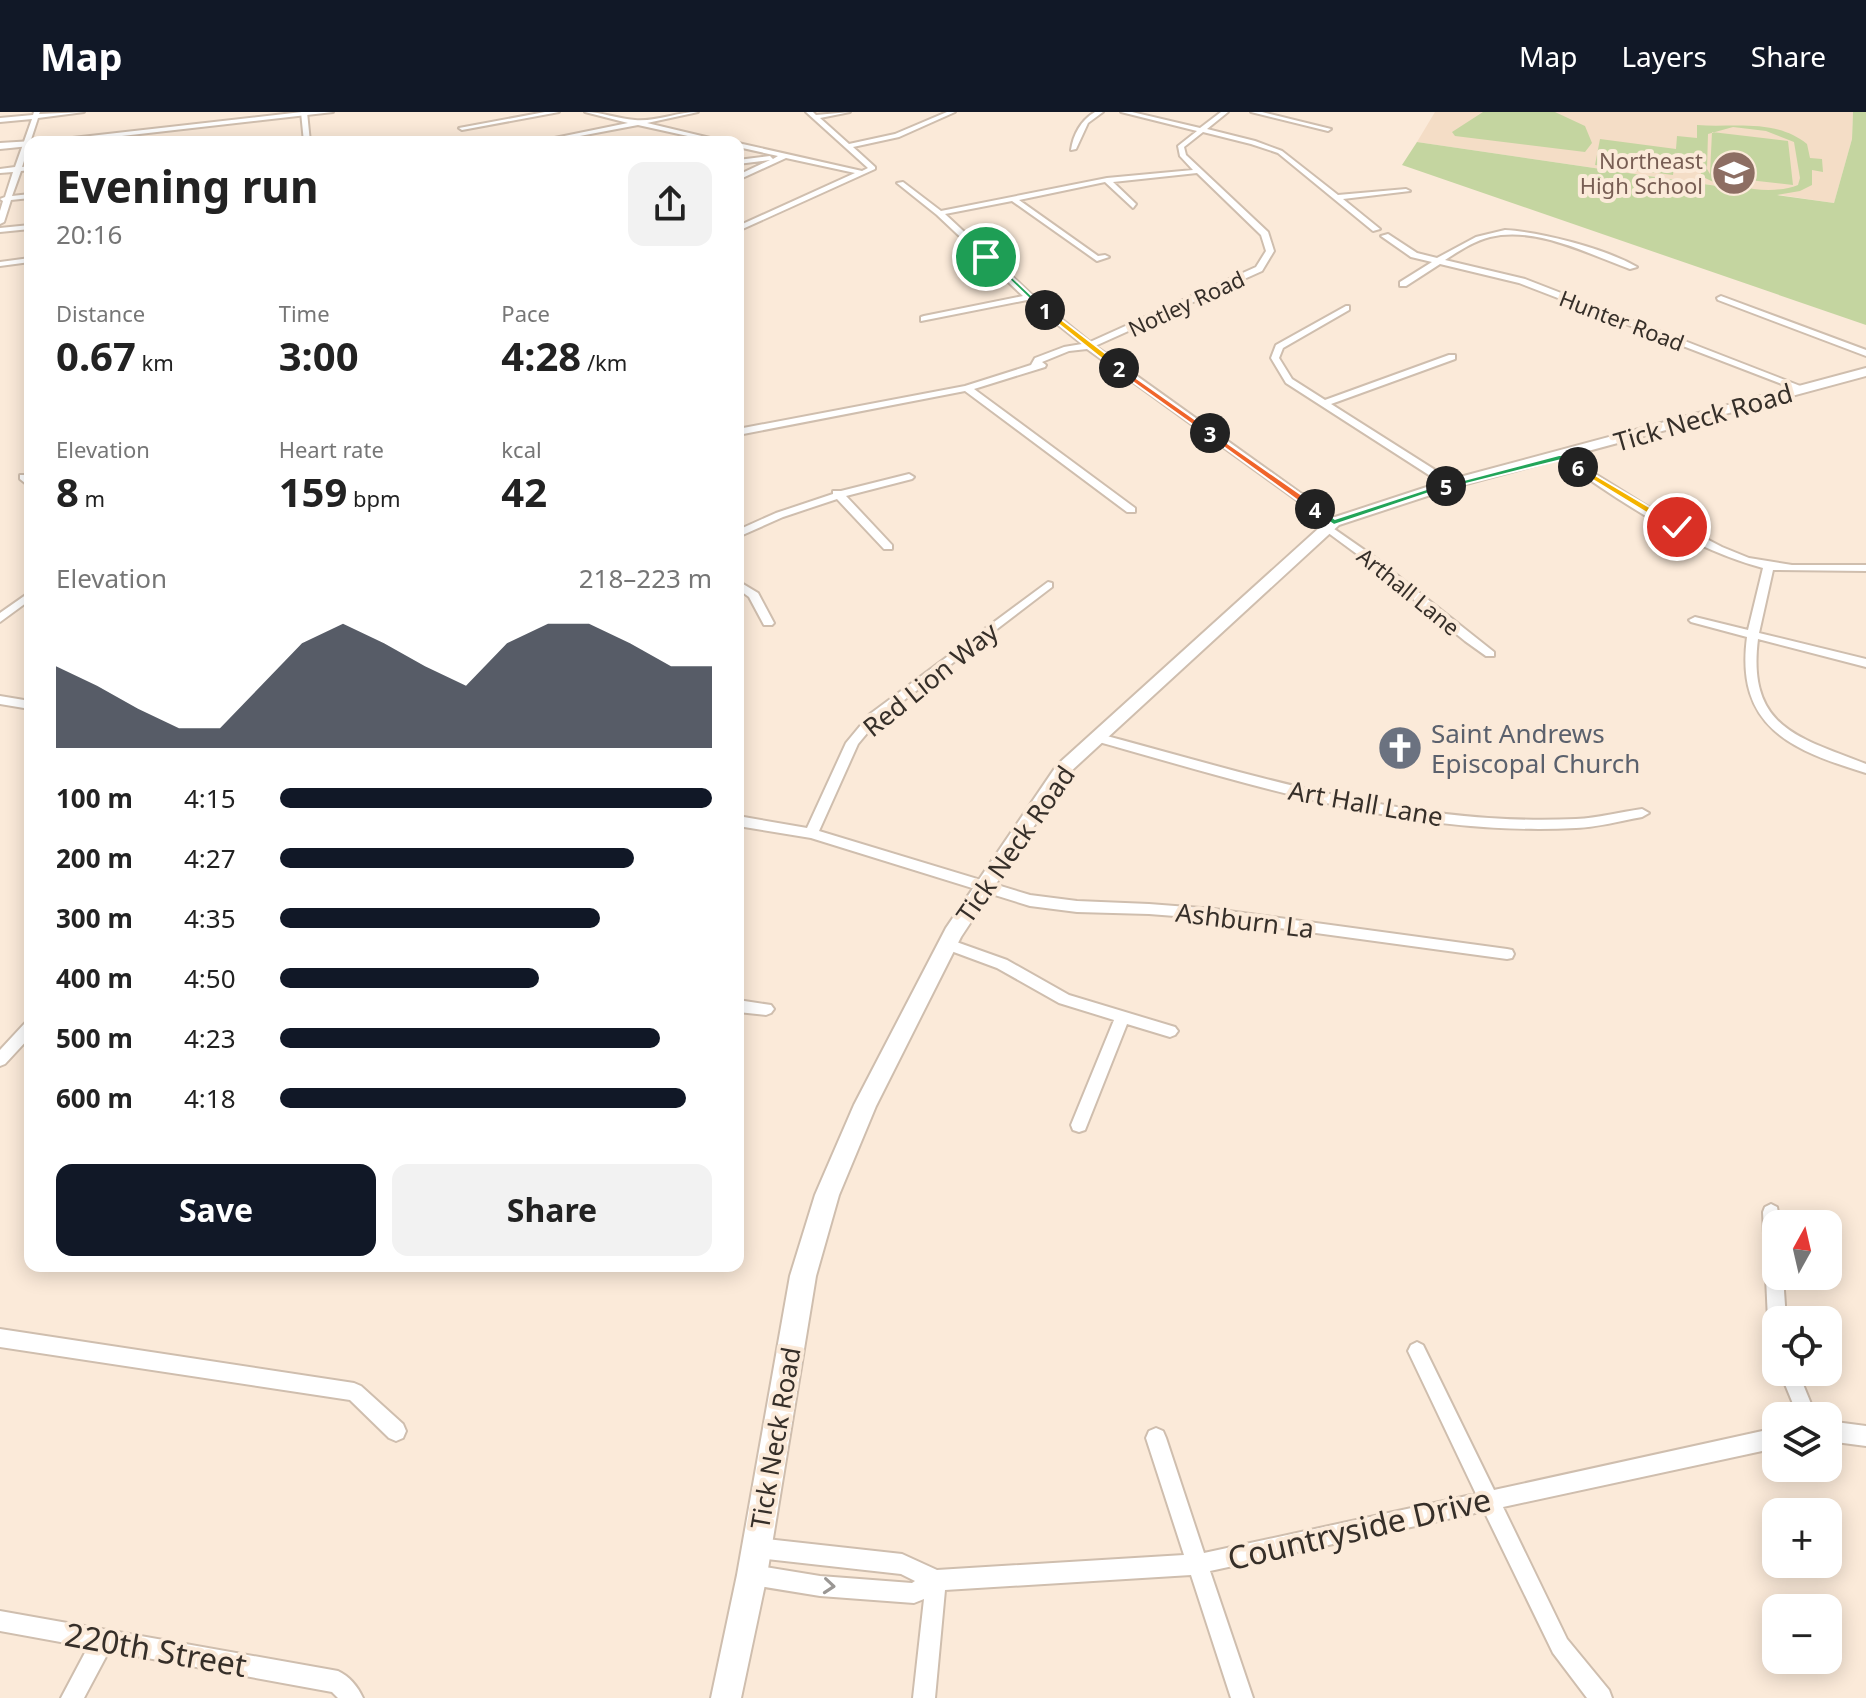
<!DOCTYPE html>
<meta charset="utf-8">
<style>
body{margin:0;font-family:"Noto Sans",sans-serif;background:#f2f2f2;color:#222;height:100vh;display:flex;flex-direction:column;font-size:30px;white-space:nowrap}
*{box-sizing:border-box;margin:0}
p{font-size:26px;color:#767676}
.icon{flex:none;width:44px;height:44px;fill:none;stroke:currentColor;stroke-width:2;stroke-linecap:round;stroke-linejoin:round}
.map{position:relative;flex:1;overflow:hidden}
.panel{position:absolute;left:24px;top:24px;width:720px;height:1136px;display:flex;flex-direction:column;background:#fff;border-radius:16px;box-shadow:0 4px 20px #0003}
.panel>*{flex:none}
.needle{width:52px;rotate:8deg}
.fabs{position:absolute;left:1762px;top:1098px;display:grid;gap:16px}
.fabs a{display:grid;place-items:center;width:80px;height:80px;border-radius:16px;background:#fff;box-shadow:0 4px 20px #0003;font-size:40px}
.pin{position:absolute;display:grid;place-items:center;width:68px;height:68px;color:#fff;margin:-34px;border:4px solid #fff;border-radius:50%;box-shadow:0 2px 8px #0007}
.km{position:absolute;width:40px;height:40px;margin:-20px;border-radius:50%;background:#222;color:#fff;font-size:22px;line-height:40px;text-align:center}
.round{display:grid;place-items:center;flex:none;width:84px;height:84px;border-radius:16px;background:#f2f2f2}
.head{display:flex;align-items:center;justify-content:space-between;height:136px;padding:0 32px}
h1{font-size:44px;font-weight:700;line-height:60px}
.stats{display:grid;grid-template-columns:repeat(3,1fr);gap:12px;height:136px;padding:8px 32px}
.stats div{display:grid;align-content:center}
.stats b{font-size:40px;font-weight:700}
.stats small{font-size:22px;font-weight:400}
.stats p{font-size:22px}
.chart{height:224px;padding:16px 32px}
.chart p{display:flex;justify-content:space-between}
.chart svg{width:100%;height:144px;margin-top:8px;fill:#111827;opacity:.7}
.button{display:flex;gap:16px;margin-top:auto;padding:16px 32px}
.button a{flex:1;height:92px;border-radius:16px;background:#111827;color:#fff;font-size:32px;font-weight:700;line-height:92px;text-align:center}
.button a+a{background:#f2f2f2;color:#222}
ul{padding:0 32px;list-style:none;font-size:26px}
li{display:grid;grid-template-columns:128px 96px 1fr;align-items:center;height:60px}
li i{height:20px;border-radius:10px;background:#111827}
header{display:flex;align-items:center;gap:48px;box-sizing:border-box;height:112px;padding:0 40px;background:#111827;color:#fff}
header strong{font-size:38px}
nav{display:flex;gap:44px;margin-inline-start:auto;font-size:28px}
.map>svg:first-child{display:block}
.built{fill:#f4ddc6}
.green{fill:#c4d5a0;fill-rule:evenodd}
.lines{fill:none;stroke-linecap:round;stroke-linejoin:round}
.street-casing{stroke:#cfbeae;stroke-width:4}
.secondary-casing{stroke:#cfbeae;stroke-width:4}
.street{fill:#fff;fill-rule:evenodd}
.secondary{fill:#fff;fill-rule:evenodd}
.oneway{stroke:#9a9794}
.split-1{fill:#22a559;stroke:#fff;stroke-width:2}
.split-2{fill:#f5b400;stroke:#fff;stroke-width:2}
.split-3{fill:#f0652b;stroke:#fff;stroke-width:2}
.split-4{fill:#f0652b;stroke:#fff;stroke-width:2}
.split-5{fill:#22a559;stroke:#fff;stroke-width:2}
.split-6{fill:#22a559;stroke:#fff;stroke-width:2}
.split-7{fill:#f5b400;stroke:#fff;stroke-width:2}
.labels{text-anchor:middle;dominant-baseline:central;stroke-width:8;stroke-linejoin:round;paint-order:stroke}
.far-education-label{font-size:22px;fill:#785e54;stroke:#fbead9;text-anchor:end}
.far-street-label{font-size:22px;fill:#362f29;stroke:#fbead9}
.street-label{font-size:26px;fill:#362f29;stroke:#fbead9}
.worship-label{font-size:26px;fill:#5b616d;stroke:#fbead9;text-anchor:start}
.near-street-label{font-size:32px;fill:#362f29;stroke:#fbead9}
</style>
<header>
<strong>Map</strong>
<nav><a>Map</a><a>Layers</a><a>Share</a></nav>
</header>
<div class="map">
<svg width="1866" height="1586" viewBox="0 0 1866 1586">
<rect width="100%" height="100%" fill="#fbead9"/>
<path class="built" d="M1435,0H1853L1852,27L1834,91L1417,30Z"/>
<path class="green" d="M1483,0H1555L1585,14L1592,31L1585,40L1455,24L1452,20Z
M1853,0H1866V213L1402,53L1417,30L1724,75L1703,65L1696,53L1676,51V40L1673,63L1595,53L1600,27L1676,37L1677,24L1697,26V13C1733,16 1775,6 1807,32L1810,46L1822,47L1823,60L1812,58V73L1800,79L1777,83L1834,91L1852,27ZM1733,15L1766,19L1794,30L1800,66L1798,73C1772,83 1737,77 1713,64L1793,73L1788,29L1712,20L1710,62L1707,57L1708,22Z"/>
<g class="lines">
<g class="street-casing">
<path id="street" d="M34,0H40L39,2L84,0L38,6L22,55L30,54V58L21,59L12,84L30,82V86L11,88L4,110L0,112V99L3,89L0,87L5,85L13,60L0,61V57L15,55L32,7L0,10V6L33,3Z
M301,0H307L310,30H304Z
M545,0H559L462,18L459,16Z
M585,0C602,0 618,7 635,8C655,10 677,0 698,0L647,11L727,30H715L638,13L548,30H535L628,11Z
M806,0H813L816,3L850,0L820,6L849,32L895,22L947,0H955L899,25L853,35L875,55V57L738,119V114L855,61L786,46L738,68V63L770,48L738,52V48L770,44L773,47L778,44L738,35V31L862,59L868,56Z
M1095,0H1103L1088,11L1076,37L1071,38C1073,23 1081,8 1095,0Z
M1121,0H1132L1200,16L1221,0H1228L1207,17L1255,29L1282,39L1338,83L1406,77L1410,79L1343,87L1380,117L1373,119L1278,41L1251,32L1203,20L1184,35L1186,43L1268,120L1274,139L1262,159L1095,234L1338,408V412H1330L1087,237L1069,239L1042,250L1046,253L1045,255L974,277L1135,396V400H1127L965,279L738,323V317L965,274L1031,253L1035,246L1064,235L1082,232L1027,188L921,209V205L924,204L1023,184L937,103L897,71L903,70L941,99L1107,66L1193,58L1180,44L1178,34L1197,19ZM1197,61L1261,123L1266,139L1256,155L1090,230L1032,183L945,102L1012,89L1097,149L1109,145L1105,143L1098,144L1019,88L1105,70L1133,96L1136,92L1113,70Z
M1251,0H1262L1331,17L1328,19Z
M30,113V117L0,120V116Z
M1505,118C1542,120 1606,137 1637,155L1630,157C1588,142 1536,114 1490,125C1474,129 1459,139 1445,148L1525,167L1808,277L1800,279L1519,171L1440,152L1406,174H1400V170L1432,150L1411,145L1381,124L1388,122L1417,141L1437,146L1476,125Z
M30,146V150L0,154V150Z
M1721,184L1866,238V244L1718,188L1717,186Z
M1346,194H1349V198L1283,236L1279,246L1292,267L1325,288L1449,243H1455V247L1331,292L1454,370V374H1446L1286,271L1271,246L1276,233Z
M1563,342L1666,406L1722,435L1749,446L1792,453H1866V459L1773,458L1759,521L1866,547V555L1758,527C1747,616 1798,625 1866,652V661C1791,638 1735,615 1747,525L1691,510L1689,508L1695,505L1748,518L1763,456C1689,436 1622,391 1560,347L1558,345Z
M909,362L914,365L912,367L846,384L892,433V437H884L837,387L783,405L738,425V418L776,401L833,382V379H841Z
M20,363H26L30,366V375L20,367Z
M1327,412L1373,444L1494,540V544H1486L1465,529L1365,448L1323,417V413Z
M738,469L758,481L774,511L772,513H764L749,485L738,477Z
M1048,470L1052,471V475L878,608L858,632L819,719L1030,783L1077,789L1149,792L1214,797L1507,837L1512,838L1514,842L1512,846L1507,847L1214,807L1149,802L1077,800L1030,794L811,726L738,714V704L807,716L846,631L870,602Z
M30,480V488L0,510V501Z
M0,584L30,589V597L0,592Z
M1096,621C1253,663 1411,715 1576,707C1598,706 1620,700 1642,697L1649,701L1642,705C1620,709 1598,715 1576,716C1410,725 1249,672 1092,628L1090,625Z
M948,827L1007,848L1069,883L1175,915L1178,919L1175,923L1170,925L1127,912L1085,1018L1079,1020L1073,1018L1071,1013L1114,908L1059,891L997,856L943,836L941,832L943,828Z
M738,888L771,893L774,897L771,901L766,903L738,900Z
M30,909V925L5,952L0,954V938L25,911Z
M1771,1092L1777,1095L1780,1112H1776V1164H1783L1786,1208H1776V1216L1771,1214L1768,1208L1763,1100L1765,1095Z
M0,1217L354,1271L361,1274L403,1312L406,1319L403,1326L396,1329L389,1326L350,1288L0,1235Z
M1417,1230L1423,1233L1494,1378L1776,1316V1336L1503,1395L1567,1527L1609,1578L1612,1586H1587L1553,1541L1484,1399L1210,1459L1253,1586H1231L1191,1463L945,1478L935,1586H913L924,1487L914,1491L820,1484L752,1473L745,1470L742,1463L745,1456L752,1453L820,1464L912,1471L915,1469L901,1462L757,1446L750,1443L747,1436L750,1429L757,1426L902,1442L937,1458L1184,1443L1146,1326L1149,1319L1156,1316L1163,1319L1166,1326L1204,1441L1476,1382L1408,1239L1411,1233Z
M1780,1260H1798L1816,1304H1798Z
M1828,1309L1866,1314V1334L1828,1329Z
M0,1499L338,1559C349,1564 358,1575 363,1586H338L332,1580L109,1539L84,1586H61L88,1535L0,1519Z"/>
</g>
<g class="secondary-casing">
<path id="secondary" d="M302,0H333L69,30H37Z
M33,29L30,34L0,37V31Z
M1866,256V264L1455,375L1339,413L1069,661L961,825L876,994L839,1083L816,1164L767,1463L741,1586H711L737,1463L790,1164L815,1083L854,993L946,816L1057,653L1329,407L1445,369Z"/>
</g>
<use href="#street" class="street"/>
<use href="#secondary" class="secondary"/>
</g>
<defs><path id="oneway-chevron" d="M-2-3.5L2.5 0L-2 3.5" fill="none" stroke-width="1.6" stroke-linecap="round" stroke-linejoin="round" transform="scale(2)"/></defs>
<use class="oneway" href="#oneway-chevron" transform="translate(829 1474) rotate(5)"/>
<path class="split-1" d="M984,143H989L1048,199H1042Z"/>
<path class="split-2" d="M1045,195L1122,254V258H1116L1042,199Z"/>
<path class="split-3" d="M1119,254L1213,320V323H1207L1116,258Z"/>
<path class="split-4" d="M1210,319L1319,395V399H1312L1207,323Z"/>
<path class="split-5" d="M1442,372L1450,374L1334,413L1310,397L1319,395L1335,407Z"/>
<path class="split-6" d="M1559,343H1566L1582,355L1575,357L1561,348L1446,377L1441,374Z"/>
<path class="split-7" d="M1578,353L1680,413L1681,415L1673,417L1575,357Z"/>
<defs>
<g id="school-disc" transform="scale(2.3)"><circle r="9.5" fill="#8d6e63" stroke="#fbead9"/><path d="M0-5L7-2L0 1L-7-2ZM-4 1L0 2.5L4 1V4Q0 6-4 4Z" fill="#fff"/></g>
<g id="church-disc" transform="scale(2.3)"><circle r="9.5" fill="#6b7280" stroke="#fbead9"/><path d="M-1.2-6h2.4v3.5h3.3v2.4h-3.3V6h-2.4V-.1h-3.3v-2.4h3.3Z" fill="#fff"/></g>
</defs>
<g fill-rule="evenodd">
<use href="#school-disc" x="1734" y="61"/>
<use href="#church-disc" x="1400" y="636"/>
</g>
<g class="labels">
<g class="far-education-label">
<text x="1703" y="48">Northeast<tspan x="1703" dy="25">High School</tspan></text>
</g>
<g class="far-street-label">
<text transform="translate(1186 191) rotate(-25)">Notley Road</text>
<text transform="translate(1622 208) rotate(21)">Hunter Road</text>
<text transform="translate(1409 479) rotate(39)">Arthall Lane</text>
</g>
<g class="street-label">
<text transform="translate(1703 305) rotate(-16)">Tick Neck Road</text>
<text transform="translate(930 567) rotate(-39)">Red Lion Way</text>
<text transform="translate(1366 691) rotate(10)">Art Hall Lane</text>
<text transform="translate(1015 732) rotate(-55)">Tick Neck Road</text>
<text transform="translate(1245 808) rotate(7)">Ashburn La</text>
<text transform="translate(775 1326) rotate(-80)">Tick Neck Road</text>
</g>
<g class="worship-label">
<text x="1431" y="621">Saint Andrews<tspan x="1431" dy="30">Episcopal Church</tspan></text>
</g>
<g class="near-street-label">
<text transform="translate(1359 1416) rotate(-13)">Countryside Drive</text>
<text transform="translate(156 1537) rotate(10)">220th Street</text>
</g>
</g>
</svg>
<div class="fabs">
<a><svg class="needle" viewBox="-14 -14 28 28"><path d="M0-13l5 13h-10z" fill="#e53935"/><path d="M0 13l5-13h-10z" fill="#767676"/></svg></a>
<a><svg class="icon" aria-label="locate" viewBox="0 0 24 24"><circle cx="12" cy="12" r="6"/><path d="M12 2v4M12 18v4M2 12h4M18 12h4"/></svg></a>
<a><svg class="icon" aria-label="layers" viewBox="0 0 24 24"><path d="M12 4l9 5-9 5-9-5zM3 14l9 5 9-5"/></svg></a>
<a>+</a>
<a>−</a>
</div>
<div class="pin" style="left:986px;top:145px;background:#1e9e55"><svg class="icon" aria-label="arrive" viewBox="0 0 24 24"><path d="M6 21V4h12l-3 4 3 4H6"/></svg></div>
<div class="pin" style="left:1677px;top:415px;background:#d93025"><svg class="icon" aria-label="check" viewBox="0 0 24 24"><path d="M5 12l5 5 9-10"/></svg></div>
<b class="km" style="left:1045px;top:198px">1</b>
<b class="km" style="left:1119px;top:256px">2</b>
<b class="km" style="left:1210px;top:321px">3</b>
<b class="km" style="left:1315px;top:397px">4</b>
<b class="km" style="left:1446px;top:374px">5</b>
<b class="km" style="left:1578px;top:355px">6</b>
<section class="panel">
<div class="head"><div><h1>Evening run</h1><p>20:16</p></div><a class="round"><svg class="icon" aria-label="share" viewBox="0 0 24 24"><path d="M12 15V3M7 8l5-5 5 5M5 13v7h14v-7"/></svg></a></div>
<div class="stats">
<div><p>Distance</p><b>0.67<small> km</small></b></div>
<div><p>Time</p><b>3:00</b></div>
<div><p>Pace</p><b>4:28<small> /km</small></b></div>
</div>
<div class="stats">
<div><p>Elevation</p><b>8<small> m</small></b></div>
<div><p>Heart rate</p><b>159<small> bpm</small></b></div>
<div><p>kcal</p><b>42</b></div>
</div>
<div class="chart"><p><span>Elevation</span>218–223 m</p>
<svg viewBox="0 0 160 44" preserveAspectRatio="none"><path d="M0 44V19L10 25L20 32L30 38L40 38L50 25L60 12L70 6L80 12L90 19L100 25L110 12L120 6L130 6L140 12L150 19L160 19V44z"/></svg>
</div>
<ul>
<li><b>100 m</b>4:15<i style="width:100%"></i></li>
<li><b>200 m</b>4:27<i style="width:82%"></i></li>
<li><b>300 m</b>4:35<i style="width:74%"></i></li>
<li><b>400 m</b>4:50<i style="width:60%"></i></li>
<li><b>500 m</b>4:23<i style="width:88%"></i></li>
<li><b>600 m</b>4:18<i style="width:94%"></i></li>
</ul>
<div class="button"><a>Save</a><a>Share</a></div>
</section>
</div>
